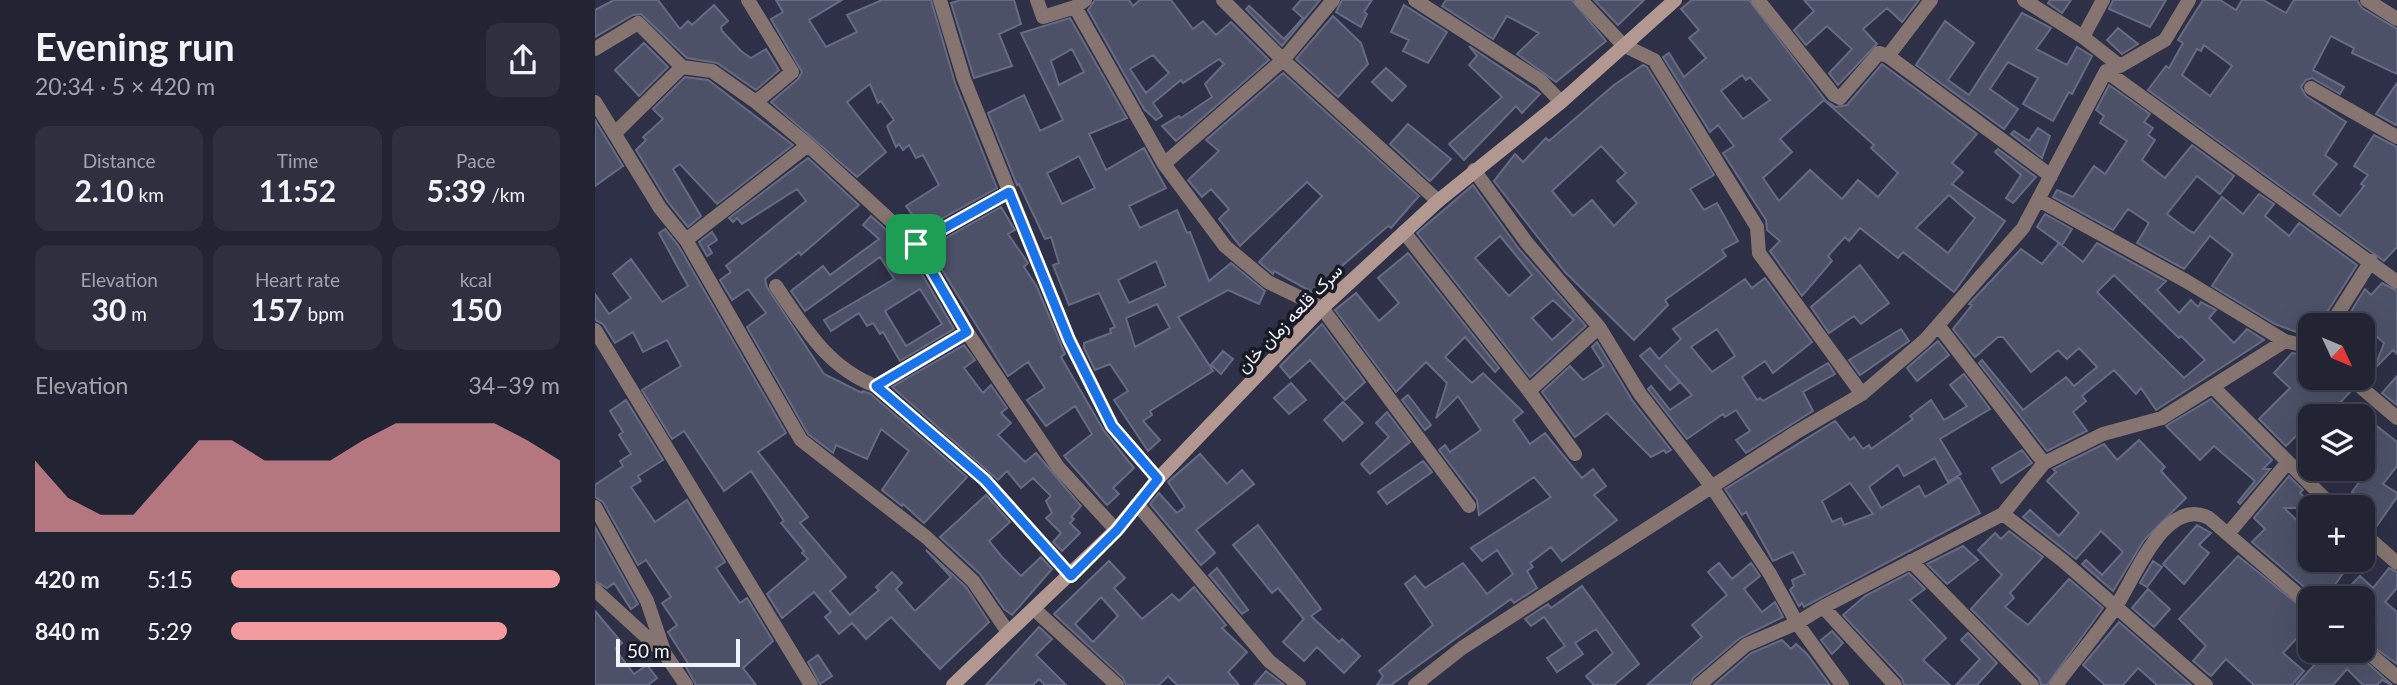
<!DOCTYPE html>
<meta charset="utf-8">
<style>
body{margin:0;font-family:Lato,Vazirmatn,sans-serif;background:#2e3040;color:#f1f3f6;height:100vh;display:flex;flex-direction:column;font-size:26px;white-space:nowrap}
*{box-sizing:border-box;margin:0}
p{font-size:23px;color:#a2a4ac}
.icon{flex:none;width:38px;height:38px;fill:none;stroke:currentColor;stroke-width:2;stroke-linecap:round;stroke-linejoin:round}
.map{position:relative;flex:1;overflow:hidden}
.sheet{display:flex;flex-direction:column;background:#222434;width:595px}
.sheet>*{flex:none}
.needle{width:46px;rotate:134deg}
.buttons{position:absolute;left:1703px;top:313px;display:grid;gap:14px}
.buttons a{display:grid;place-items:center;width:77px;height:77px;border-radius:14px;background:#222434;box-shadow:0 7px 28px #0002,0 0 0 2px #3f414f;font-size:35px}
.scale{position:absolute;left:21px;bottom:18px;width:124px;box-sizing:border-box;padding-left:7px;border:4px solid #f0f2fe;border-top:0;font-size:19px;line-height:24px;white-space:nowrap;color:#f0f2fe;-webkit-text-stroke:5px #171923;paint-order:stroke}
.pin{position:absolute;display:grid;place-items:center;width:60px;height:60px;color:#fff;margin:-30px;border-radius:14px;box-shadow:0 4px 10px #0006}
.round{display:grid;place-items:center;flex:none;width:74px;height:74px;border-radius:14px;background:#2e3040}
.head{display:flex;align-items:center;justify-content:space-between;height:119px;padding:0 35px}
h1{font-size:38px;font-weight:700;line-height:52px}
.figures{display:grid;grid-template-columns:repeat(3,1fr);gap:10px;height:119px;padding:7px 35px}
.figures div{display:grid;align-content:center;border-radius:14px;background:#2e3040;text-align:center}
.figures b{font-size:30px;font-weight:700}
.figures small{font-size:19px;font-weight:400}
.figures p{font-size:19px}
.chart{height:196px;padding:14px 35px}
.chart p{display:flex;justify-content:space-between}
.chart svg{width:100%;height:126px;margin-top:7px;fill:#f49b9f;opacity:.7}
ul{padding:0 35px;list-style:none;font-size:23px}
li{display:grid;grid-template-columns:112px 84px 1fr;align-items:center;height:52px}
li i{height:18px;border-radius:9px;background:#f49b9f}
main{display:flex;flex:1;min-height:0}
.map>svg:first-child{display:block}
.building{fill:#4d5168;stroke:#666b83;stroke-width:2;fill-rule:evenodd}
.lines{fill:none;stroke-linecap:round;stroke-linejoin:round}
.street{stroke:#85746f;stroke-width:14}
.secondary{stroke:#b39891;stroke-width:14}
.route-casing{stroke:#fff;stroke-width:14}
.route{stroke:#1a73e8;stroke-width:9}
.labels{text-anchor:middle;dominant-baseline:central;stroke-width:7;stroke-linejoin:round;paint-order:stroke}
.street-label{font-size:18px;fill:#f0f2fe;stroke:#171923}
</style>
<main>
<section class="sheet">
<div class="head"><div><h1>Evening run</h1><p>20:34 · 5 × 420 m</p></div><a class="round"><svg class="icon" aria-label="share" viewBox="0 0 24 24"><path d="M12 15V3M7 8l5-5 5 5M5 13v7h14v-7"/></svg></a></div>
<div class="figures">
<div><p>Distance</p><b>2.10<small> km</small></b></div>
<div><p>Time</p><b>11:52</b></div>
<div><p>Pace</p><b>5:39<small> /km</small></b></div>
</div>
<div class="figures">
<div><p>Elevation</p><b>30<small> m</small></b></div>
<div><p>Heart rate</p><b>157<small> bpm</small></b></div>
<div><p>kcal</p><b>150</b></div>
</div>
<div class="chart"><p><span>Elevation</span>34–39 m</p>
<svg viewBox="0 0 160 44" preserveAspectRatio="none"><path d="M0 44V19L10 32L20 38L30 38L40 25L50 12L60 12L70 19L80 19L90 19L100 12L110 6L120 6L130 6L140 6L150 12L160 19V44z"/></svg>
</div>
<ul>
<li><b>420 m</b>5:15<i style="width:100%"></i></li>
<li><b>840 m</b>5:29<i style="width:84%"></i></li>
</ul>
</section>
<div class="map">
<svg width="1802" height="685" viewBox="0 0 1802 685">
<rect width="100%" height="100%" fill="#2d3046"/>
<path class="building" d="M19,0H63L85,29L93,21L97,25L119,5L133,21L126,27L127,31L146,51L156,58L171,49L184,70L161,90L122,63L92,58L46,14L38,15L0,37V10Z
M181,0H247L214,20L231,47L262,32L252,15L287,0H336L360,83L402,188L328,229L311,206L344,185L328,155L321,158L314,145L308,150L304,144L301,147L292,126L299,120L286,101L283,103L275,84L252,102L291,152L262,177L176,102L203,79L207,72L176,19L188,12Z
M366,0H419L426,24L404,34L417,66L379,78L356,3Z
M500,0H534L538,6L545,0H576L598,29L608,21L621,35L636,22L674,60L581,141L567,126L584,116L586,118L617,97L610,84L629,64L624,59L588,83L586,80L558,103L567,116L561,120L549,109L493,10ZM558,55L574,73L551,93L535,69Z
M706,0H725L687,46L651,9L654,6L689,39L708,18L698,9Z
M747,0H777L769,12L772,14L766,27L741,12Z
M851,0H977L1011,41L961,82L922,54L944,33L912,16L898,39L847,6Z
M999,0H1049L1023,25Z
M1097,0H1154L1231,101L1241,107L1252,105L1287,64L1382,134L1357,163L1368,172L1357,184L1410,221L1359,292L1308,252L1303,258L1265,228L1254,241L1250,237L1233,256L1237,261L1207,296L1175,251L1185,241L1172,230L1171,220L1128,153L1139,146L1123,125L1115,132L1068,57L1074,53L1089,77L1111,58L1094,38L1104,30L1086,9ZM1147,75L1151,80L1155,77L1175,100L1148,119L1126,91ZM1229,100L1279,145L1276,148L1303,173L1283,197L1263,180L1247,199L1215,170L1184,201L1168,178L1197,152L1185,139ZM1354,195L1380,218L1353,253L1321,228Z
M1209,0H1324L1307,22L1292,8L1268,29L1282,44L1243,85L1234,73L1257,49L1232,26L1211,45L1199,30L1219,11Z
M1455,0H1476L1467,13L1453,3Z
M1518,0H1571L1555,27L1514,9Z
M1608,0H1625L1641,10L1647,0H1668L1691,13L1699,0H1762L1767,8L1802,29V74L1757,53L1759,48L1736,36L1718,70L1749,87L1745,94L1717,78L1711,80L1706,87L1711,96L1751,122L1730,155L1742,164L1718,194L1745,216L1769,186L1766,184L1773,175L1759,166L1779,135L1802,147V247L1789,261L1553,90L1571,66L1574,68L1588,43L1583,40ZM1609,45L1637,66L1615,96L1587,75L1602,49L1606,51Z
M809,5L852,32L833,63L808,51L814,40L796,32Z
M1427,13L1456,28L1441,49L1472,65L1482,47L1497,56L1477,94L1474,92L1458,121L1428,104L1443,78L1413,62L1395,89L1423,109L1409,129L1321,65L1350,21L1379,43L1353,80L1374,95Z
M738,16L766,43L773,64L743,97L701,59Z
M475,18L532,118L494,134L511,170L549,148L571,188L534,206L545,228L582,210L592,233L595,232L614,281L636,263L670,291L664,304L633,290L583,317L618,371L555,411L557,415L548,421L565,440L553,451L519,400L533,391L515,364L500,370L489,348V343L516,333L515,329L520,327L504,293L474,305L458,265L464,263L456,237L450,239L424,184L422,185L393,113L429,95L445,131L468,120L426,33ZM477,49L489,72L464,85L456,61ZM484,156L500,188L467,204L452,173ZM561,261L571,286L534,303L523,280ZM562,304L575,328L540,347L531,318Z
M1523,28L1543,44L1527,54L1512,40Z
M49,43L73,67L44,96L20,70Z
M874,46L945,94L927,113L921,106L869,160L854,144L907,97L874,65L882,56Z
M1048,65L1052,67L1119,175L1095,189L1109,210L1122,203L1143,241L1127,250L1131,256L1070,300L1073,305L1039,340L970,272L899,181L920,154L928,162L951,138L954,141L1019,85ZM1006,146L1031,173L1022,181L1042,203L1019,226L997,200L978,216L957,191Z
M791,68L811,86L797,101L777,82Z
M688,73L824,196L796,228L793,226L717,292L679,271L678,274L664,262L727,196L712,182L645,246L624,219L634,209L616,189L607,197L593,180L624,151L611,140Z
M90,77L113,80L198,145L122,204L85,164L78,169L106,216L93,227L72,201L41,150L51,140L48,137L68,119L58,109Z
M1802,83V123L1801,125L1781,114Z
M1514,85L1555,114L1549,122L1558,128L1553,135L1560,140L1547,160L1570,178L1597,145L1639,176L1625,194L1602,176L1572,214L1593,230L1599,233L1627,197L1648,214L1664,194L1679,204L1670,216L1694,236L1704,223L1762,265L1731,314L1720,326H1715L1712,336L1680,324L1617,286L1638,254L1615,236L1589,269L1542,243L1554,223L1533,209L1518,230L1458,197L1462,190L1478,197L1499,166L1510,174L1532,141L1505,123L1509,116L1501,110Z
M0,120L28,166L0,186Z
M813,124L856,159L835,181L795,144Z
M1443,128L1455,136L1447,158L1416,134L1419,131L1434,141Z
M1403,149L1441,177L1418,203L1411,198L1426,175L1400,152Z
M213,158L264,205L206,255L204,252L170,279L172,287L229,374L267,393L268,391L276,394L372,477L329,523L308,504L307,506L287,490L314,451L286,429L272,459L241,445L238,453L213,434L152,327L171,313L153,289L137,300L125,280L136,272L131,266L211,201L202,189L147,224L142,218L138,222L134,218Z
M878,185L924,249L991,326L935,377L822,233ZM905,236L937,275L914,296L880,258ZM958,300L979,320L957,340L937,318Z
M406,207L420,230L413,234L433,263L429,267L442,287L470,354L466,357L509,431L539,468L518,488L524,494L512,505L469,456L497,434L480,406L451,426L432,400L450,388L433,362L413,376L339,257L346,252L340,244Z
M1450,214L1477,229L1467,245L1442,227Z
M276,216L313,250L359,329L305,361L288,332L285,334L278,323L272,326L264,313L236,331L229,320L299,279L285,257L210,311L196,291L228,266L235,275L284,239L268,225ZM325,289L347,324L311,346L290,311Z
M70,229L83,245L191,433L163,452L213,517L205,523L251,577L235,591L255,615L284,590L281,587L297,572L307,583L301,589L320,611L356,577L331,550L371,587L394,622L345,669L296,617L271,639L257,623L244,634L230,617L236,612L219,592L187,618L172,594L213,559L207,553L209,551L186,523L189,521L156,471L129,491L89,431L77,439L47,390L86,366L72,340L48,352L38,332L20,343L8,324L0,320V294L14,314L36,298L18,274L36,259L67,302L93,286L64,233Z
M117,232L122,240L113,246L117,253L112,256L104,242Z
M1464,243L1488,262L1502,243L1571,281L1562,290L1584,313L1596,300L1603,307L1606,302L1621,310L1614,318L1639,343L1652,329L1669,340L1561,410L1546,388L1541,394L1519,370L1487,396L1491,401L1478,412L1492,431L1452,451L1384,363L1387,360L1428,410L1471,377L1479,386L1502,367L1484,348L1472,359L1463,350L1436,372L1408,337H1403L1380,357L1358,329L1377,305L1374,304L1426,249L1447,264ZM1519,275L1584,338L1586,336L1610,360L1589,378L1502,292Z
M813,253L904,368L900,372L870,337L850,357L877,383L888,373L928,412L918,420L935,444L950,433L987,478L998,469L1011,486L999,495L1022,520L967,561L956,547L935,563L938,567L932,571L942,588L919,603L916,599L796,685H782L788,676L784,671L838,625L810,584L820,576L830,588L868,563L892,594L918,574L902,550L887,561L876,548L956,497L939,477L884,515L882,500L844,450L850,445L855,452L886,430L863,396L841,418L852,383L831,362L801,392L740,310L761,293L784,321L804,303L783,278Z
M1265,265L1294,303L1266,324L1259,316L1234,333L1216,307Z
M1170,278L1217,342L1178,373L1170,361L1147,377L1162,400L1165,398L1168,401L1233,363L1240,374L1208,392L1218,411L1151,453L1141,440L1155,431L1141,410L1130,417L1128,414L1092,439L1053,389L1056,386L1075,410L1097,395L1070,365L1085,382L1075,390L1045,356L1055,348L1064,359L1086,339L1078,329L1150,279L1157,288ZM1122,329L1140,356L1117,372L1096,347Z
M1787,283L1802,291V354L1798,350L1779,369L1789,343L1770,326H1747L1770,289L1776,295Z
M727,324L770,382L750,400L715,360L695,378L685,366Z
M1306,329L1314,341L1265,375L1254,360Z
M1343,341L1354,355L1322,381L1312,368Z
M1002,342L1037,400L1076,450L1071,453L1069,450L1056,457L1012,413L980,437L947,392L975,366L988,380L1009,366L997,347Z
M369,345L380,360L369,368L388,393L396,385L412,408L406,413L416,423L403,435L430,462L441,453L486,506L476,517L479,519L475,523L485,533L467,551L458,542L466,533L451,518L457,513L451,501L456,496L438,478L426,488L412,471L403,480L297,387Z
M628,351L638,359L626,374L616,365Z
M1697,353L1715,356V378H1742L1756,391L1740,408L1750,416H1715V422L1691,446L1664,419L1695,388L1679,373Z
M1369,374L1395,409L1345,439L1366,474L1353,482L1340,458L1309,476L1303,465L1274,487L1286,508L1324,486L1330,497L1364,477L1385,513L1209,607L1207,603L1204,606L1195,590L1199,586L1197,580L1210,574L1198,552L1178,561L1151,512L1147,515L1130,489L1240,421L1255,440L1259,437L1268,449L1274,445L1276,449L1318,419L1315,416L1336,400L1349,420L1372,406L1355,385ZM1255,483L1278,514L1249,525L1246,518L1237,522L1227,501Z
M1802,376V405L1787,393Z
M696,383L711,400L694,414L679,398Z
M813,395L836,425L830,430L807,400Z
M1616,399L1677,460L1668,469H1675L1645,504L1643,502L1660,481L1619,446L1605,460L1571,426Z
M31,400L68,460L43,476L46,481L36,487L60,522L92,500L130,562L121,568L145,603L152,598L178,641L148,668L161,685H101L91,667L94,665L73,632L82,625L67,603L76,597L51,560L43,565L8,502L0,497V485L28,466L25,461L36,454L24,435L28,432L15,411Z
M748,402L768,423L748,441L729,420Z
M792,412L815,442L775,474L766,464L794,437L781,423Z
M1768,415L1802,442V466L1788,484L1802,493V497L1779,530L1768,524L1770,501L1757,492L1765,481L1751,469H1768Z
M1544,440L1570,467L1566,471L1591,498L1549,540L1518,591L1487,564L1491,560L1507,575L1528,552L1506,531L1481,559L1428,517L1435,510L1464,536L1484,513L1452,481L1461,472L1458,469L1509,444L1522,460Z
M1427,450L1437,463L1406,483L1397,468Z
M605,454L632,484L647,470L659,484L601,530L620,553L606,565L555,504L564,493L582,513L590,507L573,482Z
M828,461L837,472L792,504L783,492Z
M1694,476L1708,490L1705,493L1721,508H1689L1715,533V560H1757L1731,598H1722L1657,542L1670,529L1659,518Z
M391,495L415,522L394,541L407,557L426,576L446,557L457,569L417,615L409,609L385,574L345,537Z
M663,525L726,609L716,616L744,642L747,639L765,656L749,673L722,647L709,661L688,642L709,619L683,588L677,593L638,545Z
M1602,525L1616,533L1604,545L1614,553L1589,584L1568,564Z
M0,527L43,604L36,609L19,583L12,588L0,581Z
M1414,531L1448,557L1415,593L1419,598L1410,607L1433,625L1474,579L1508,608L1452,685H1446L1444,678L1376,609L1407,575L1383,550L1400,533L1406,539Z
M1368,546L1383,560L1352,584L1332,564Z
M1643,556L1715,614V624L1688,653L1709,671L1697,685H1659L1631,659L1616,676L1598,661L1611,646L1584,619Z
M514,561L530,578L519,588L547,619L577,594L584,601L599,587L631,625L627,628L652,652L633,672L644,685H582L573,676L564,685H531L528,678L459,614ZM506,597L523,616L498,642L480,624Z
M1558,561L1567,567L1552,587L1545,583Z
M1124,563L1137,579L1156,563L1165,576L1149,589L1167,612L1180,602L1188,617L1145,638L1098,678L1095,685H1052L1107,637L1097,625L1132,595L1113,572Z
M622,568L653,610L647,614L614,575Z
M1794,568L1802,572V588L1790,602L1802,612V664L1768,639V598L1752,589L1765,576L1778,588Z
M1314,573L1330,589L1315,600L1351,638L1328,660L1355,685H1309L1307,678L1248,615L1270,596Z
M987,586L1044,664L1019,685H999L991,676L1018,653L1001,629L980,643L988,654L962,672L952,658L970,646L949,617L936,626L930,619L953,604L956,608Z
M1553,589L1575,609L1559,627L1537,608Z
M0,611L27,643L20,649L39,674L52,665L62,678L53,685H0Z
M1524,622L1596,685H1562L1543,668L1528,685H1510L1488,665Z
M444,627L457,639L441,655L471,685H450L444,679L438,685H391Z
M1237,631L1248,643L1237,654L1226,640Z
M1373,633L1402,663L1382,685H1361L1385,659L1366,640Z
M1187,640L1196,649L1201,644L1212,654L1235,685H1119L1156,653Z
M1732,651H1759L1797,685L1787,680L1782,685H1768L1752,669L1738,685H1701Z
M223,655L237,676L225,684L213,662Z
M671,671L689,685H659Z"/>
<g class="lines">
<path class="street" d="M153,0L197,72L161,102
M345,0L369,79L474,340L517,426L563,479
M442,0L448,17L480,7L490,0
M628,0L688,60L843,201
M820,0L946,81L966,102
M986,0L1028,45L1059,60L1162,227L1164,253L1267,394
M1163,0L1239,95L1245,98L1284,53L1293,56L1456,176
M1772,0L1802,19
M480,7L569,164L630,246L673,282L727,308L874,506
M1488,37L1508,0
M0,49L43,23L87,67L117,71L161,102L213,145L321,244L372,332L463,467L521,530
M1293,56L1336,0
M1525,66L1570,40L1594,0
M1511,71L1802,282
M1716,88L1802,137
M0,102L65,208L91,240L206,440L331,537L378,581L413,632
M21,132L87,67
M569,164L688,60L738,0
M879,170L932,243L1004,327L1045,394L1117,487L1175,574L1202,623L1247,685
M1444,200L1591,281L1690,341L1715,347
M809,232L934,391L980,454
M91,240L213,145
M321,244L414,192
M181,286C209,327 233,368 281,386L390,480L476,576
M1343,325L1449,463
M1735,326L1776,261
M0,330L216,685
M1755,378L1802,418
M281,386L372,332
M1618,387L1739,508
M934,391L1004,327
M542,504L674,661L704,685
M0,507L52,601L70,654L91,685
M1408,514L1467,560L1611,685
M1768,533L1802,563
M1633,534L1692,463
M1316,561L1437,685
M0,590L69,653
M1228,607L1300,685
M439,609L522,685
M1768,648L1802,677
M820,685L867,648L1200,433L1267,394L1330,340L1428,228L1511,71L1525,66L1488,37L1429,0
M1104,685L1151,645L1202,623L1228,607L1408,514L1449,463L1508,434L1567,418L1690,341
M1461,685C1480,660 1500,636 1518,611C1537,585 1569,494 1614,518L1715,605"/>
<path class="secondary" d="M358,685L521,530L563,479L727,308L843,201L966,102L1080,0"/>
</g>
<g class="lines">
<g class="route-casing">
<path id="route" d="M414,192L474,340L517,426L563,479L522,530L476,576L390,480L281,386L372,332L321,244Z"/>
</g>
<use href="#route" class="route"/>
</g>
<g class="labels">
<g class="street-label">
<text transform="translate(694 318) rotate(-46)">سرک قلعه زمان خان</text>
</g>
</g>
</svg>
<div class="buttons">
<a><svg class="needle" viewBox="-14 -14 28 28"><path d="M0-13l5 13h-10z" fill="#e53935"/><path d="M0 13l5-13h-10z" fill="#a2a4ac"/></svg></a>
<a><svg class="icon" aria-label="layers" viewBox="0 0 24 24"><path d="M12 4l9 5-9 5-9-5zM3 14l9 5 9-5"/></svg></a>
<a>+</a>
<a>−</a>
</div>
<div class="scale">50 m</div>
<div class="pin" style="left:321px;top:244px;background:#1e9e55"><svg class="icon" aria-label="arrive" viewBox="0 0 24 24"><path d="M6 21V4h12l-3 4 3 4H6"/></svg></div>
</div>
</main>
